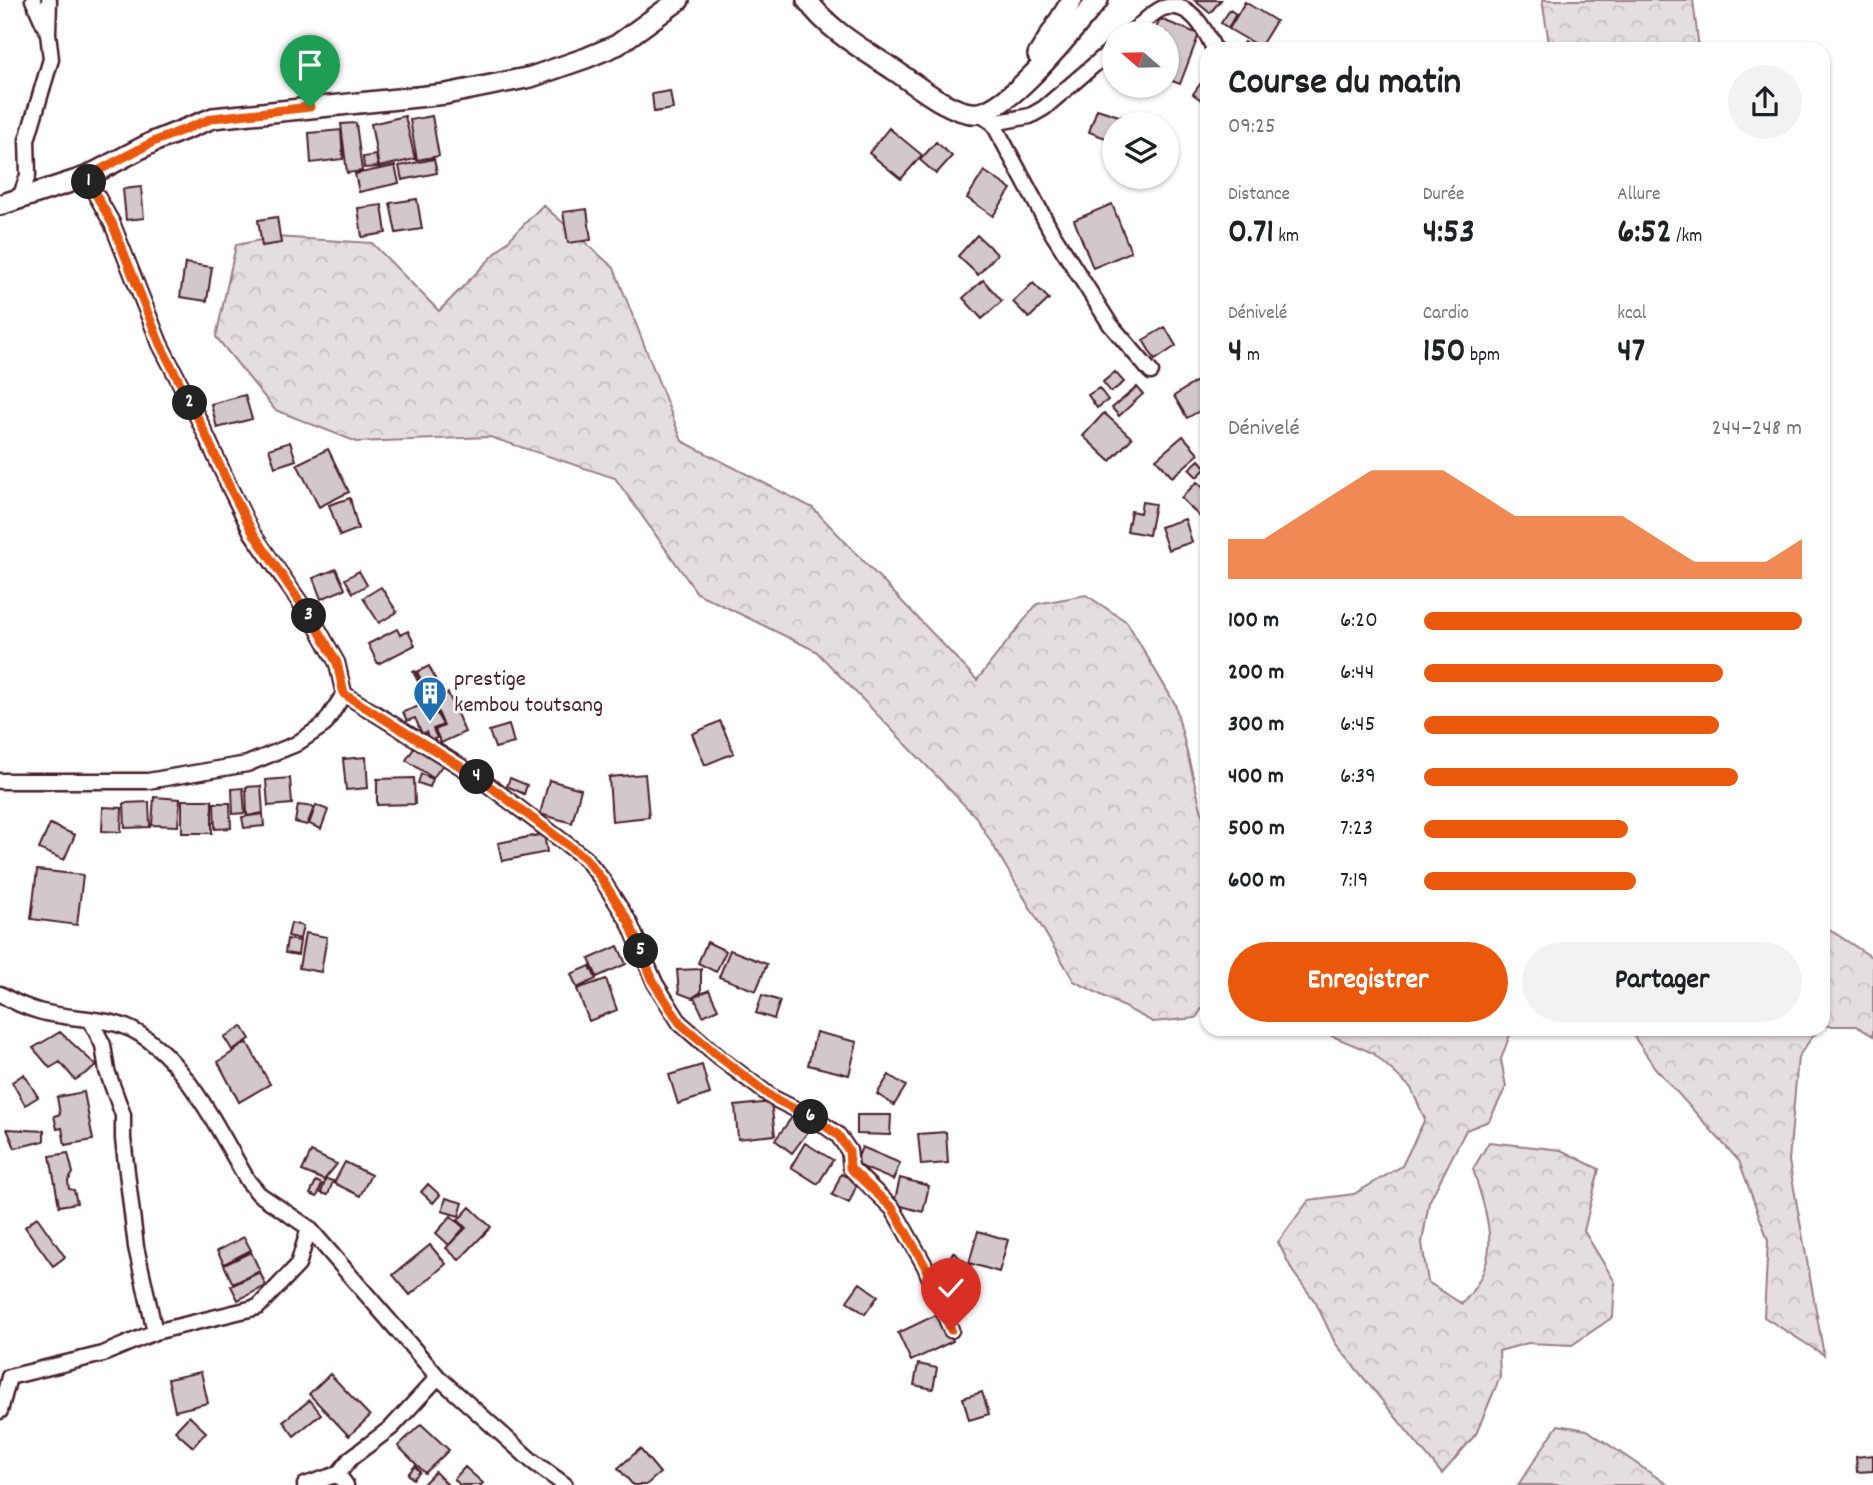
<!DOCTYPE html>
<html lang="fr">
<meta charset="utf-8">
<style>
body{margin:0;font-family:Dekko,sans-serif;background:#f2f2f2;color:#202124;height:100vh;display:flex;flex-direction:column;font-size:26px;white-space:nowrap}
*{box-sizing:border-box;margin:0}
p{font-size:23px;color:#757577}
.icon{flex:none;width:38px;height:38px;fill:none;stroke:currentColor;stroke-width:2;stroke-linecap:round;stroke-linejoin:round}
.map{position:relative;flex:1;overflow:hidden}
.drawer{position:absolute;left:1200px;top:42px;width:630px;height:994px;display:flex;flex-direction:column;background:#fff;border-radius:21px;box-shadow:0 2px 5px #0004}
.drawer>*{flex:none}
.needle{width:46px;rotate:290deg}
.fabs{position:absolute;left:1102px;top:21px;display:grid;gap:14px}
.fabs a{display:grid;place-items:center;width:77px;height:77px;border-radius:50%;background:#fff;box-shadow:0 2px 5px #0004;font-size:35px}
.pin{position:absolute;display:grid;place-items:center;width:60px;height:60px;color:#fff;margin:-72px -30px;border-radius:50% 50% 50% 0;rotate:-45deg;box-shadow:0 0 7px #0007}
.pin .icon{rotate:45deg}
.km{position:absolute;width:35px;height:35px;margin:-18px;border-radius:50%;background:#222;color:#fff;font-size:19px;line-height:35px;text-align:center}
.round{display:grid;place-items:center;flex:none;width:74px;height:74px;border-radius:37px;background:#f2f2f2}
.overview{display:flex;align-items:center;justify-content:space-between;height:119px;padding:0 28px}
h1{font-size:38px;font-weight:700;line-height:52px}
.figures{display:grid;grid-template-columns:repeat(3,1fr);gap:10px;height:119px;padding:7px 28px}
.figures div{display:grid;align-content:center}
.figures b{font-size:35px;font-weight:700}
.figures small{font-size:19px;font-weight:400}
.figures p{font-size:19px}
.chart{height:196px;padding:14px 28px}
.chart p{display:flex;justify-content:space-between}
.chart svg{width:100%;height:126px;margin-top:7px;fill:#ea580c;opacity:.7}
.action{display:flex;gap:14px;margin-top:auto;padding:14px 28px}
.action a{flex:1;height:80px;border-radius:42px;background:#ea580c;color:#fff;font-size:28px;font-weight:700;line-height:80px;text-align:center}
.action a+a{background:#f2f2f2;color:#202124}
ul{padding:0 28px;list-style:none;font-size:23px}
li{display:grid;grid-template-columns:112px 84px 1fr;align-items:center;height:52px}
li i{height:18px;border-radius:9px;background:#ea580c}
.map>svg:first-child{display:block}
.forest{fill:url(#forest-crowns);stroke:#987e86;stroke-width:2}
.building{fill:#d2c7cb;stroke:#4a1f2b;stroke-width:2}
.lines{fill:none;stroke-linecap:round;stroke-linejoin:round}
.street-casing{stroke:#4a1f2b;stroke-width:19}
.secondary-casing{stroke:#4a1f2b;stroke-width:24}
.street{stroke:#fff;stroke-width:14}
.secondary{stroke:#fff;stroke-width:19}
.route-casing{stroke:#fff;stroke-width:14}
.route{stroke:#ea580c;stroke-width:9}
.labels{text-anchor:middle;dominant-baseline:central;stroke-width:5;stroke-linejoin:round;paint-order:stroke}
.poi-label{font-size:23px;fill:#4a1f2b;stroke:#fff;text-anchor:start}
</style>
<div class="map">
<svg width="1873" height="1485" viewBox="0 0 1873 1485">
<defs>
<pattern id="forest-crowns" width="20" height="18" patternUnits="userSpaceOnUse" patternTransform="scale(1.75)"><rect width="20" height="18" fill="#e5dee0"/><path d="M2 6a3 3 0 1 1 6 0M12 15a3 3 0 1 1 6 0" fill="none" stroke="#c6bec0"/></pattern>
</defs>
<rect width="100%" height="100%" fill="#fff"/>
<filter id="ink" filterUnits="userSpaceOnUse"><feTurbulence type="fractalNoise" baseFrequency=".0143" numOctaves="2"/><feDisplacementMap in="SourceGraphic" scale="14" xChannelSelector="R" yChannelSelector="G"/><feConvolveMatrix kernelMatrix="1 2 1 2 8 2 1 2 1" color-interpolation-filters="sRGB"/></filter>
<g filter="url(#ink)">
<path class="forest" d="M1542,0H1693L1699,49H1550Z
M543,205L614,268L682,441L813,508L977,680L1037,604L1086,595L1127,622L1175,704L1207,833V1000L1196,1018L1153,1022L1074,981L976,817L816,651L697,593L615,478L490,437L357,442L275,410L216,337L236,245L275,237L372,243L439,311Z
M1824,926L1873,958V1036L1856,1026H1824Z
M1288,1029H1512L1501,1059L1506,1087L1489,1121L1466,1130L1429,1202L1422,1243L1428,1282L1462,1304C1504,1258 1489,1222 1473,1169L1489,1142L1561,1150L1599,1169L1584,1231L1615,1282L1613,1317L1572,1345L1528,1343L1499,1351L1500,1377L1476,1434L1442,1474L1335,1343L1316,1303L1293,1272L1278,1242L1309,1200L1354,1194L1402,1166L1425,1119L1411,1088L1373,1053L1325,1033Z
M1629,1029H1818L1798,1057L1789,1161L1824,1355L1764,1317L1768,1240L1739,1161L1655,1068Z
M1558,1425L1587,1430L1668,1485H1518Z"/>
<path class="building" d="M1194,0H1221L1210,13Z
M1245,2L1276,21L1260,47L1229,29Z
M1230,10L1236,14L1228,28L1221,23Z
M1160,19L1199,34L1180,84L1167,79V33H1154Z
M1244,42L1254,49H1239Z
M1206,76L1208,77V105L1193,94Z
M670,91L673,109L654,112L652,94Z
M1097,109L1122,117L1120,124H1115L1114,141L1089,132Z
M405,116L415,159L379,167L371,124Z
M432,116L439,156L417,160L410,120Z
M356,123L362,171L347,173L341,124Z
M889,128L922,155L901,179L869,153Z
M341,130L343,159L311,163L309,133Z
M936,142L952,156L936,174L920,160Z
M376,155L378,167L364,168L363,157Z
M434,159L437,173L402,180L399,166Z
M395,166L399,183L359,192L355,174Z
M984,171L1011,189L993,216L967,198Z
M141,187L144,218L126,220L123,189Z
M417,199L422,229L396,233L390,203Z
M1112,204L1131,252L1093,268L1074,220Z
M382,205L386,233L362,237L358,208Z
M587,209L591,240L568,243L563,212Z
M277,217L281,243L262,246L258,220Z
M977,235L997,254L978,275L958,256Z
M185,263L212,267L207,301L180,297Z
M983,280L1002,301L982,319L963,298Z
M1033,283L1049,299L1029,318L1013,302Z
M1165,327L1176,346L1155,360L1143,340Z
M1115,372L1124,382L1111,392L1103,382Z
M1200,379L1208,391V406L1187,418L1174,396Z
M1137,387L1143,394L1119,416L1112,408Z
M1099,388L1108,400L1097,408L1088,395Z
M245,395L252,419L217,428L211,404Z
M1104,413L1132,438L1110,461L1083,436Z
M1183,436L1199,454L1172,477L1156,459Z
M290,442L296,460L275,467L269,449Z
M328,449L349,492L319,507L297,464Z
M1199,460L1206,468L1197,477L1189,469Z
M1197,482L1208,492V513L1202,519L1181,498Z
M350,498L358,529L340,536L329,505Z
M1142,502L1155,504L1149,535L1127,531L1131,511L1140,513Z
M1185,519L1192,542L1168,550L1160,527Z
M336,569L345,589L321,599L313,578Z
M359,571L367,585L353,593L345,579Z
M381,587L397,612L379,623L363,598Z
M397,629L400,635L408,631L415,645L378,664L368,644Z
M429,666L439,687L427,692L417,672Z
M415,671L425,690L423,691L413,672Z
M448,693L465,732L441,743L435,730L444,726L435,705L437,704L434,699Z
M430,702L443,725L433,729L437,738L430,741L426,732L422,734L415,718L407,721L403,712Z
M720,721L734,753L705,765L692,734Z
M509,725L514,743L495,748L489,731Z
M417,744L444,763L433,778L406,760Z
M366,757L368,788L346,790L343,759Z
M421,774L433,779L430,787L418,783Z
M645,774L649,817L612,821L609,777Z
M290,778L292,804L268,806L266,780Z
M414,778L415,804L377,805V779Z
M510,778L527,785L524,794L507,786Z
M549,780L581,789L572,823L540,814Z
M261,786L263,813L247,816L246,787Z
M243,788L245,813L233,814L232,789Z
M154,797L180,799L178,826L152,825Z
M182,800H212V833H182Z
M149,802L150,827L125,828L124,803Z
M214,803H230L231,828L215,829Z
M298,805L314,807L307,825L295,822Z
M316,805L328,810L321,829L309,824Z
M103,807L122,808L121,832L102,831Z
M263,814L264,826L244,828L242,817Z
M50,824L75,835L64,860L39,849Z
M544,834L547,852L502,861L498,843Z
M37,870L83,875L77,925L31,919Z
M291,923L303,926L300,939L288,936Z
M305,933L327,937L321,972L299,968Z
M287,939L300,941L298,955L285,953Z
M707,942L726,951L716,972L698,963Z
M618,946L626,964L597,977L589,959Z
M730,950L767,964L756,991L719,977Z
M590,966L596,979L577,988L571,974Z
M701,969V992L692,998L679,993L677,970Z
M606,979L617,1010L589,1021L577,989Z
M709,990L718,1009L703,1016L694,997Z
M762,995L780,1001L774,1019L756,1013Z
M242,1026L250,1039L232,1050L224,1037Z
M60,1032L97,1066L75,1080L60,1062L50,1068L33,1048Z
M816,1032L857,1042L849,1075L808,1065Z
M247,1042L270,1084L239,1102L218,1062Z
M702,1065L710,1094L678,1104L669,1075Z
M24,1074L38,1097L25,1105L12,1082Z
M889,1075L906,1086L894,1105L877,1094Z
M84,1092L93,1140L65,1145L62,1128L57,1129L54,1116L60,1114L57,1097Z
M771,1102L775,1135L738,1139L735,1106Z
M857,1115H891L890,1135L857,1134Z
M793,1116L810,1129L792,1153L775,1140Z
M7,1129L44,1131V1141L15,1148Z
M946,1132L948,1163L921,1165L918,1134Z
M805,1143L833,1160L818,1184L791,1167Z
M862,1147L900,1163L893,1180L855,1164Z
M311,1152L337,1164L324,1180L302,1171Z
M68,1153L73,1173L68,1181L69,1189L74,1190L77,1203L59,1206L50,1156Z
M345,1162L371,1175L360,1196L334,1183Z
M841,1174L858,1182L849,1203L832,1195Z
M900,1178L929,1186L923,1212L894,1204Z
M326,1179L333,1181L328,1195L321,1193Z
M316,1181L322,1184L317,1197L310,1194Z
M428,1184L440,1195L433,1203L421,1192Z
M446,1198L463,1203L459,1216L442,1211Z
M470,1207L491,1227L459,1260L446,1248L466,1228L458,1220Z
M451,1216L464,1228L449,1245L436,1233Z
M37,1217L65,1257L53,1266L25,1227Z
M978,1231L1008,1240L999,1272L969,1263Z
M244,1237L251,1250L224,1264L217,1251Z
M430,1245L446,1264L410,1295L393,1275Z
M251,1252L260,1271L233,1284L224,1265Z
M953,1252L971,1267L956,1284L942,1272Z
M260,1272L266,1286L238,1300L231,1286Z
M860,1283L878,1296L865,1314L847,1301Z
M940,1313L953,1341L911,1361L898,1333Z
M918,1364L937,1368L933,1389L914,1385Z
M201,1372L208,1403L175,1411L168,1379Z
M330,1374L370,1416L349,1436L309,1394Z
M982,1392L989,1414L969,1420L963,1398Z
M310,1400L321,1414L294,1436L283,1421Z
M189,1416L206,1432L193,1447L175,1431Z
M421,1424L449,1450L425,1473L398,1446Z
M640,1449L660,1473L646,1485H633L618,1468Z
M1873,1455V1471L1857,1472L1856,1457Z
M415,1466L420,1472L413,1479L408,1474Z
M465,1467L483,1483L481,1485H460L454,1479Z
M435,1472L448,1485H422Z"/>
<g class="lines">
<g class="street-casing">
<path id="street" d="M33,0L45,27
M1131,33C1141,25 1151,13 1163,8C1190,0 1205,29 1214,49
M978,113L993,123L1051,231L1110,324L1151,372
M993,123L1030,116L1044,108L1115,47
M86,177L112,223L160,344L198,418L230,488L252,533L317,627L337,663L344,694
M20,198L28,175L27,140L51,59L48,33L49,0
M0,781H148L247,764L296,744L324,725L344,694L479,778L585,858L601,878L629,922L655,983L680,1023L721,1059L773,1098L817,1120L838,1135L849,1151L851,1168L893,1209L925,1266L951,1330
M0,994C44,1020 67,1014 113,1023C175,1036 218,1130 248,1181L259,1194L309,1228L438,1377L532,1461L565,1485
M91,1021L103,1045L107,1071L123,1115V1139L136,1247L155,1332
M0,1411L9,1377L103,1354L155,1332L258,1307L298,1265L309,1228
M305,1485L338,1474
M346,1485L338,1474L351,1458L392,1427L438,1377"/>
</g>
<g class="secondary-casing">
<path id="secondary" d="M807,0C828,30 864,50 894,70C914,83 954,117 979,113C1013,107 1075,27 1098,0
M1038,55L1072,0
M0,205L86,177L153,142L213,118L446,94L531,77L586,58L617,45L679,0"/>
</g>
<use href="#street" class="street"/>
<use href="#secondary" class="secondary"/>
</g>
</g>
<g class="lines" filter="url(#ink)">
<g class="route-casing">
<path id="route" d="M310,107L213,118L153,142L86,177L112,223L160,344L198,418L230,488L253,533L317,627L337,663L344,694L479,778L585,858L601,878L629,922L654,983L680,1023L722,1059L773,1098L817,1120L838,1135L849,1151L850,1168L893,1209L925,1266L951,1330"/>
</g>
<use href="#route" class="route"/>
</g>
<defs>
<g id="building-pin" transform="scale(1.75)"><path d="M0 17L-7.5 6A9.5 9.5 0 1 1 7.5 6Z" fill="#1f6fb2" stroke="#fff"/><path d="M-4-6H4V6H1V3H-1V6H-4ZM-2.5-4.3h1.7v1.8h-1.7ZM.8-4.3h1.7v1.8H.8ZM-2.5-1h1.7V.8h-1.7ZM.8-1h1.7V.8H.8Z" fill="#fff"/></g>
</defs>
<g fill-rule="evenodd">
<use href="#building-pin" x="430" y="693"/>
</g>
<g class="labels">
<g class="poi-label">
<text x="454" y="680">prestige<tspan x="454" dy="26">kembou toutsang</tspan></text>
</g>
</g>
</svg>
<div class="fabs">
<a><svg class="needle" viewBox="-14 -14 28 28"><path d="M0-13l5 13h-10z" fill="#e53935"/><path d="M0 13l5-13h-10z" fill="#757577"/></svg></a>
<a><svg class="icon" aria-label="layers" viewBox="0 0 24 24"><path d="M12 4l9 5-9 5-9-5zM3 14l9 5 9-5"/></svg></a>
</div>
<div class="pin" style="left:310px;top:107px;background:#1e9e55"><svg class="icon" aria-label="arrive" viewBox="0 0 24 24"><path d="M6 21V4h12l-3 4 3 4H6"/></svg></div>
<div class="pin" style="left:951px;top:1330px;background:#d93025"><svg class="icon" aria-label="check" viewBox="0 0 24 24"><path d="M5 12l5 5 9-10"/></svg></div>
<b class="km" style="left:89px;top:182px">1</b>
<b class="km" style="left:190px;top:403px">2</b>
<b class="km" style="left:309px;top:616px">3</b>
<b class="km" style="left:477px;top:777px">4</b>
<b class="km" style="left:641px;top:951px">5</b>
<b class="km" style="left:811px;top:1117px">6</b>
<section class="drawer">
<div class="overview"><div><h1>Course du matin</h1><p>09:25</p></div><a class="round"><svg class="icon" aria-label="share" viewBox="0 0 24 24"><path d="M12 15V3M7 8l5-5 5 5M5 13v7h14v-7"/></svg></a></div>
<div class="figures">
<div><p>Distance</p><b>0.71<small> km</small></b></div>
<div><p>Durée</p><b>4:53</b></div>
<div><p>Allure</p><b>6:52<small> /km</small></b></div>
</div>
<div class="figures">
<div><p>Dénivelé</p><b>4<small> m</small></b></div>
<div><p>Cardio</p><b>150<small> bpm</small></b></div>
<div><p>kcal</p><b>47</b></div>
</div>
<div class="chart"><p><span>Dénivelé</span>244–248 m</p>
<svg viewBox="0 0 160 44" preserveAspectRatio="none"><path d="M0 44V30L10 30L20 22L30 14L40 6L50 6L60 6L70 14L80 22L90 22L100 22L110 22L120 30L130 38L140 38L150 38L160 30V44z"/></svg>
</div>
<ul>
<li><b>100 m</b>6:20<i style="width:100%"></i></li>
<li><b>200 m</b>6:44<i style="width:79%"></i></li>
<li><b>300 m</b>6:45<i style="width:78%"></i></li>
<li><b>400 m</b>6:39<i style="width:83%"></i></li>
<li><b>500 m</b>7:23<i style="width:54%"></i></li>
<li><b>600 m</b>7:19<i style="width:56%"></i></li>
</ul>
<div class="action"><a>Enregistrer</a><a>Partager</a></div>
</section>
</div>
